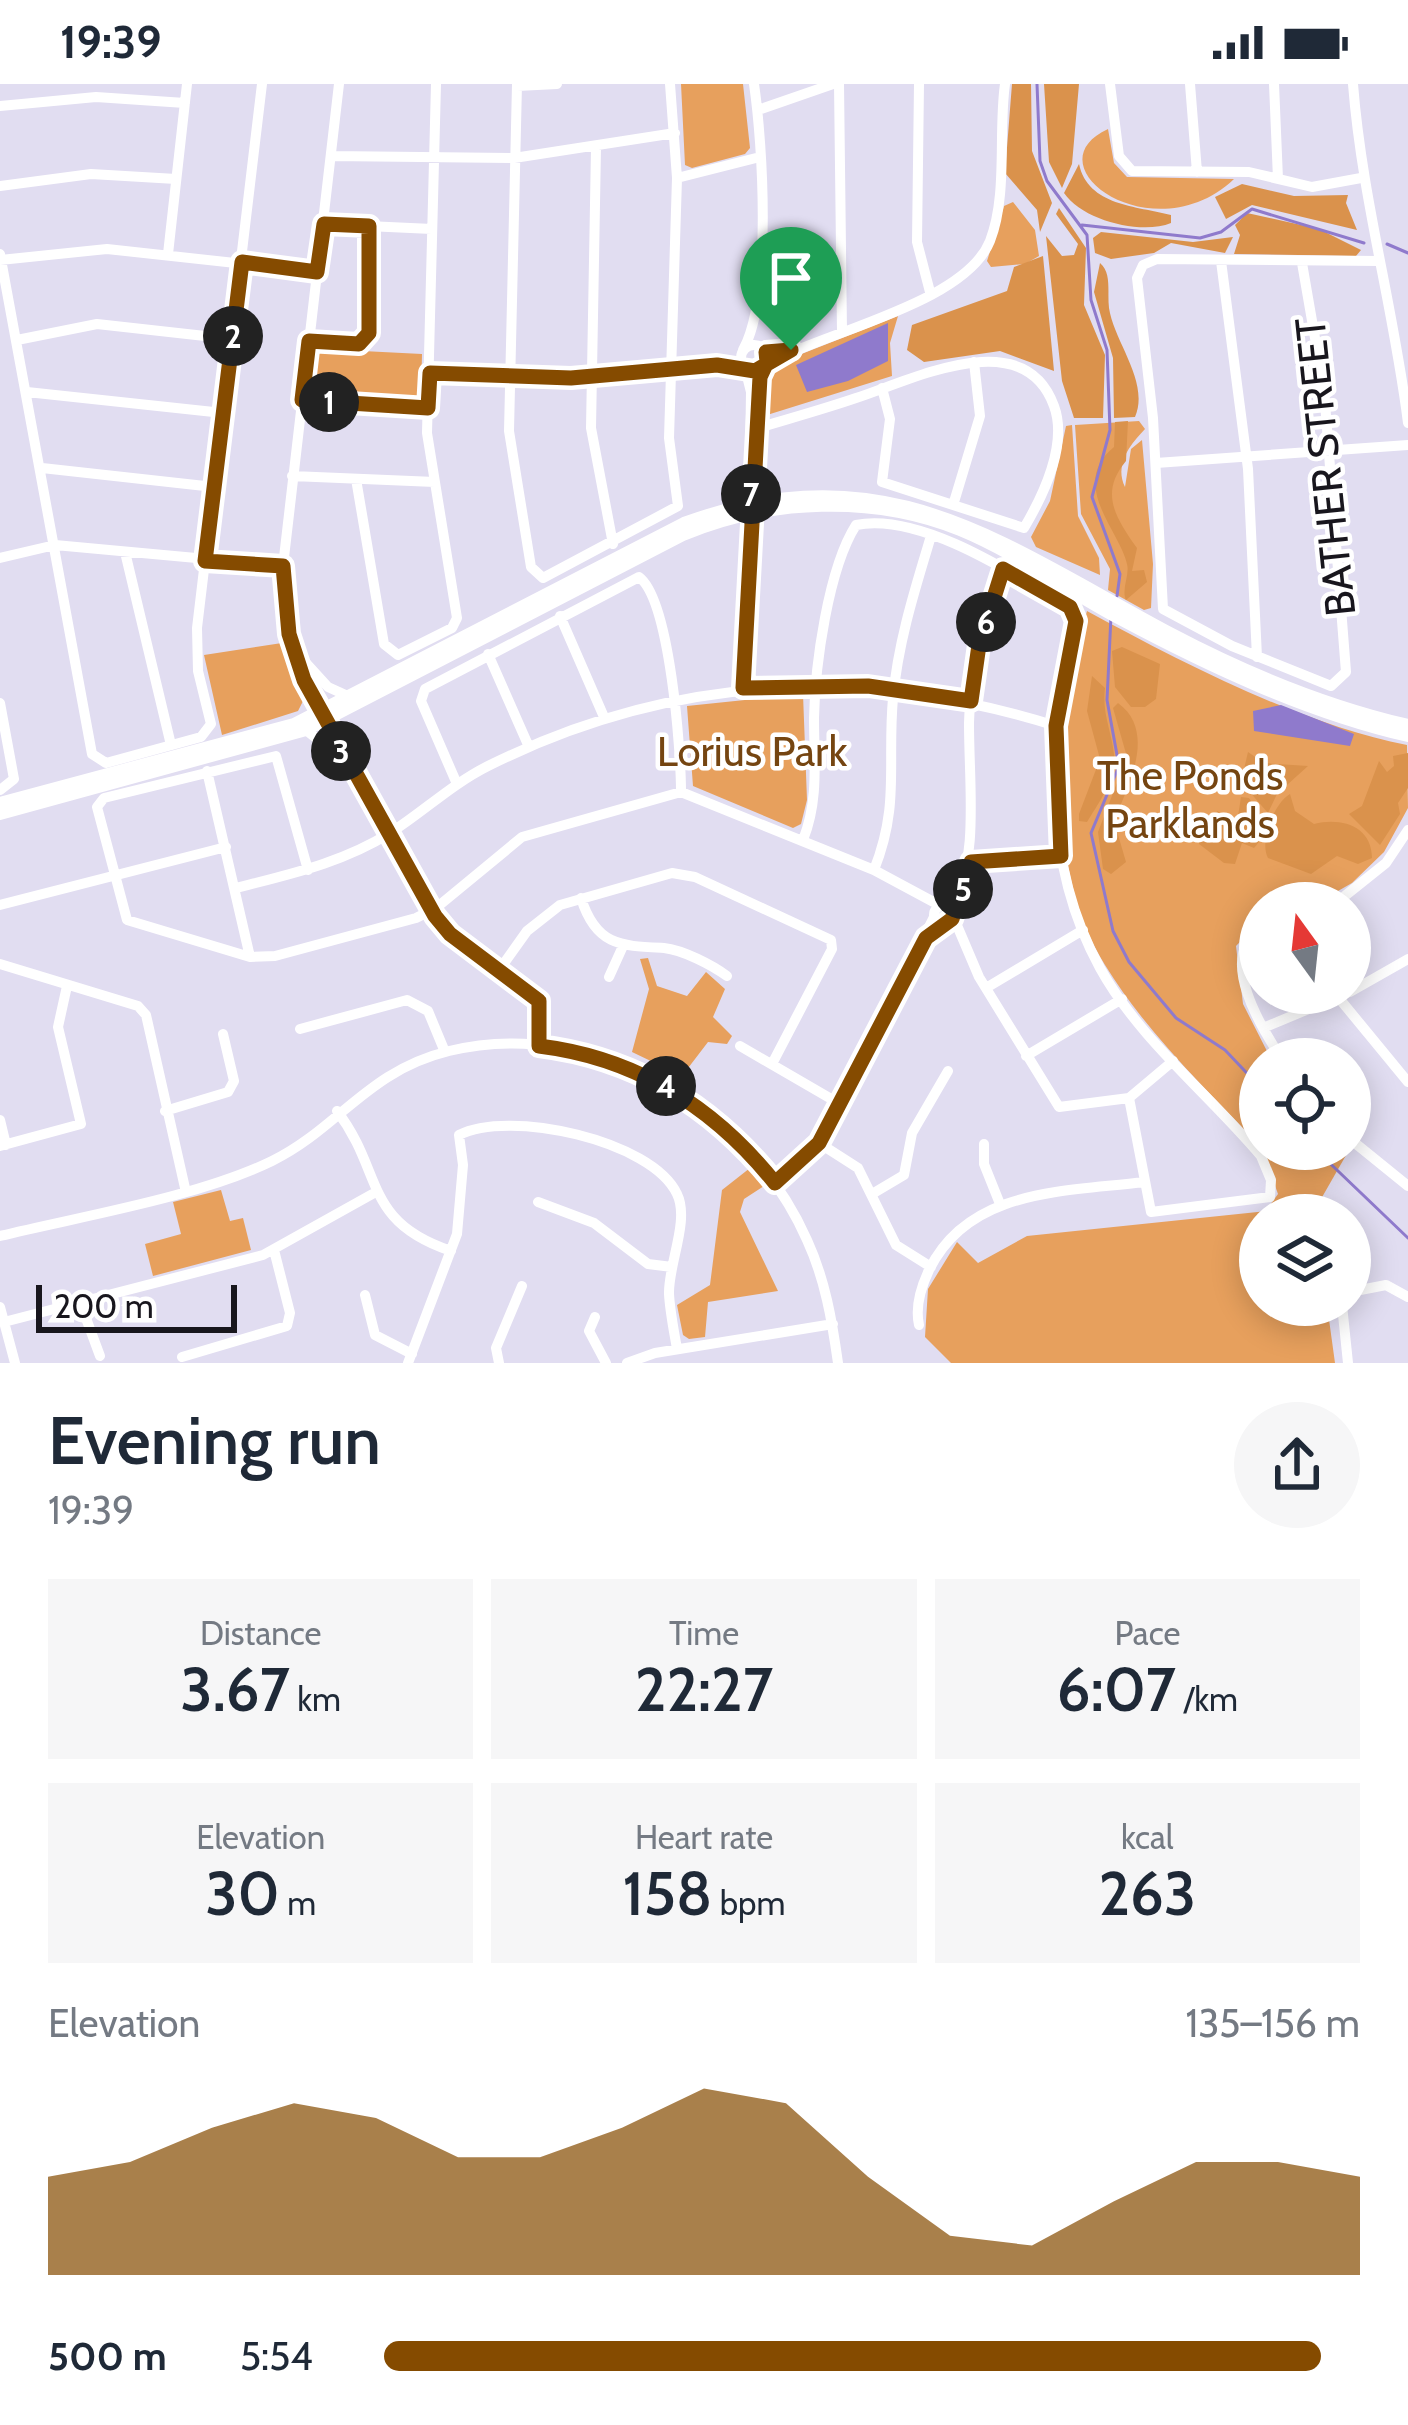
<!DOCTYPE html>
<meta charset="utf-8">
<style>
body{margin:0;font-family:Cabin,sans-serif;background:#f6f6f7;color:#1f2937;height:100vh;display:flex;flex-direction:column;font-size:45px;white-space:nowrap}
*{box-sizing:border-box;margin:0}
p{font-size:39px;color:#747a83}
.icon{flex:none;width:66px;height:66px;fill:none;stroke:currentColor;stroke-width:2;stroke-linecap:round;stroke-linejoin:round}
.map{position:relative;height:1279px;overflow:hidden}
.side{display:flex;flex-direction:column;background:#fff;flex:1}
.side>*{flex:none}
.needle{width:78px;rotate:345deg}
.tools{position:absolute;left:1239px;top:798px;display:grid;gap:24px}
.tools a{display:grid;place-items:center;width:132px;height:132px;border-radius:50%;background:#fff;box-shadow:0 6px 30px #0003;font-size:60px}
.scale{position:absolute;left:36px;bottom:30px;width:201px;box-sizing:border-box;padding-left:12px;border:6px solid #18161d;border-top:0;font-size:33px;line-height:42px;white-space:nowrap;color:#18161d;-webkit-text-stroke:9px #fff;paint-order:stroke}
.pin{position:absolute;display:grid;place-items:center;width:102px;height:102px;color:#fff;margin:-123px -51px;border-radius:50% 50% 50% 0;rotate:-45deg;box-shadow:0 0 12px #0007}
.pin .icon{rotate:45deg}
.km{position:absolute;width:60px;height:60px;margin:-30px;border-radius:50%;background:#222;color:#fff;font-size:33px;line-height:60px;text-align:center}
.round{display:grid;place-items:center;flex:none;width:126px;height:126px;border-radius:63px;background:#f6f6f7}
.summary{display:flex;align-items:center;justify-content:space-between;height:204px;padding:0 48px}
h1{font-size:66px;font-weight:600;line-height:90px}
.figures{display:grid;grid-template-columns:repeat(3,1fr);gap:18px;height:204px;padding:12px 48px}
.figures div{display:grid;align-content:center;border-radius:0px;background:#f6f6f7;text-align:center}
.figures b{font-size:60px;font-weight:600}
.figures small{font-size:33px;font-weight:400}
.figures p{font-size:33px}
.chart{height:336px;padding:24px 48px}
.chart p{display:flex;justify-content:space-between}
.chart svg{width:100%;height:216px;margin-top:12px;fill:#854b00;opacity:.7}
ul{padding:0 48px;list-style:none;font-size:39px}
li{display:grid;grid-template-columns:192px 144px 1fr;align-items:center;height:90px}
li i{height:30px;border-radius:15px;background:#854b00}
.status{display:flex;justify-content:space-between;align-items:center;height:84px;padding:0 60px;background:#fff;direction:ltr}
.status svg{height:33px;fill:currentColor}
.map>svg:first-child{display:block}
.green{fill:#e7a05d}
.forest{fill:#da924c}
.water{fill:#8f7acc}
.lines{fill:none;stroke-linecap:round;stroke-linejoin:round}
.stream{stroke:#8f7acc;stroke-width:3}
.minor{stroke:#fff;stroke-width:10}
.major{stroke:#fff;stroke-width:12}
.route-casing{stroke:#fff;stroke-width:24}
.route{stroke:#854b00;stroke-width:15}
.labels{text-anchor:middle;dominant-baseline:central;stroke-width:9;stroke-linejoin:round;paint-order:stroke}
.street-label{font-size:42px;fill:#18161d;stroke:#fff}
.park-label{font-size:42px;fill:#754511;stroke:#fff}
</style>
<div class="status"><b>19:39</b><svg viewBox="0 0 49 12"><path d="M0 12V9h3v3zM5 12V6h3v6zM10 12V3h3v9zM15 12V0h3v12zM26 1h20v11H26zM47 4h2v5h-2z"/></svg></div>
<div class="map">
<svg width="1408" height="1279" viewBox="0 0 1408 1279">
<rect width="100%" height="100%" fill="#e1ddf1"/>
<path class="green" d="M681,0H743L750,64L745,70L692,84L685,81Z
M1108,45L1114,79L1127,93L1234,95C1154,171 1028,82 1108,45Z
M1013,118L1035,146L1039,172L1025,180L991,183L987,177L1004,122Z
M898,232L890,259L892,292L767,331L771,282Z
M323,265L422,270L421,313L415,318L317,313L311,306L316,271Z
M1139,337L1145,345C1130,361 1114,380 1125,403L1131,365L1142,356L1153,480L1151,524L1144,526L1108,506L1110,485L1081,430L1075,341Z
M1072,341L1078,432L1099,474L1100,491L1036,463L1031,453L1050,417L1066,342Z
M1087,527C1181,578 1302,641 1407,661L1408,724L1384,768L1352,799L1317,819H1260V837L1236,862L1243,920L1271,975H1260V1062C1206,1005 1146,948 1105,881C1044,783 1055,636 1087,527Z
M282,559L303,617L298,627L222,651L204,571Z
M803,610L807,716L801,740L793,744L693,702L687,622Z
M648,874L657,902L687,912L706,888L725,905L713,933L732,952L727,960L708,958L682,992L632,968L649,905L640,875Z
M1262,1065H1348L1349,1066L1321,1115L1270,1121L1278,1110Z
M750,1084L764,1102L744,1115L740,1128L778,1207L708,1218L705,1253L689,1255L683,1251L677,1221L710,1201L722,1106Z
M221,1106L230,1137L243,1134L251,1166L153,1192L145,1160L181,1150L173,1118Z
M1314,1122L1315,1131H1260V1221H1327L1335,1279H951L925,1253L928,1205L957,1158L978,1179L1027,1152Z"/>
<path class="forest" d="M1012,0H1031L1032,67L1052,119L1040,148L1037,126L1005,89Z
M1044,0H1079L1072,80L1062,104L1049,78Z
M1079,80C1088,122 1137,122 1171,131V139C1142,151 1083,137 1064,109Z
M1242,100L1294,112L1348,111L1346,119L1357,146L1252,121L1226,135L1215,113Z
M1059,124L1086,164L1084,221L1105,271L1103,334H1074L1062,297L1046,152L1062,172L1074,171L1078,160L1056,130Z
M1247,129L1319,145L1361,166L1356,172L1234,170L1240,151L1235,141Z
M1101,148L1193,158L1233,153L1225,169L1171,159L1154,169L1111,175L1095,169L1093,154Z
M1043,172L1054,287L1000,267L924,278L907,266L912,241L1007,207L1014,183Z
M1100,179C1112,189 1107,208 1109,224C1114,258 1150,298 1135,333L1114,334L1113,274L1094,208Z
M1128,337L1126,377C1100,408 1114,432 1137,464L1132,487L1144,486L1147,498L1126,516C1121,505 1130,491 1127,480C1120,447 1068,400 1114,363L1115,338Z
M1122,563L1160,580L1156,615L1145,623H1131L1115,603L1112,567Z
M1092,592L1105,604C1102,630 1111,645 1114,670C1117,694 1098,720 1087,738L1079,737V730L1100,675L1087,627Z
M1118,619C1158,648 1127,704 1114,737L1126,778L1111,790L1103,785L1098,748L1127,673L1113,624Z
M1248,668L1264,679L1308,682L1277,710L1268,729L1241,698Z
M1408,669V704L1398,719L1400,730L1380,761L1349,730L1362,722L1379,677L1387,688L1394,682L1393,672Z
M1290,710L1295,727L1314,740C1341,733 1372,742 1372,774L1358,780L1337,772L1311,790L1268,774C1259,758 1274,719 1290,710Z
M1241,713L1249,714C1260,730 1270,747 1254,764L1242,759L1235,780L1224,779L1199,760L1200,738L1218,727L1225,745H1236Z"/>
<path class="water" d="M888,239V277L848,297L807,308L796,281Z
M1281,621L1354,650L1350,662L1254,647L1253,627Z"/>
<g class="lines">
<path class="stream" d="M1037,0L1040,77L1047,97L1087,151L1091,216L1107,266L1110,346L1092,413L1120,490L1117,512
M1082,141L1200,154L1221,148L1252,125L1364,159
M1387,160L1408,169
M1111,532L1107,616L1119,682L1091,749L1113,847L1129,878L1176,934L1225,966L1260,1003
M1315,1065L1408,1154"/>
<path class="minor" d="M339,0L283,482C288,552 305,627 353,681
M517,0L509,347L531,483L543,494L678,422L669,354L677,94L670,0
M839,0L842,248
M919,0L917,158L930,208
M1110,0L1119,72L1132,87L1249,88L1312,103L1361,94
M1190,0L1197,88
M1274,0L1278,95
M1353,0C1362,115 1394,225 1408,339
M517,2L557,0
M0,22L96,13L185,19
M758,26L833,0
M596,64L591,344L613,460
M331,72L514,74L675,49
M677,94L760,73
M0,102L91,90L176,95
M324,140L432,145
M0,170L92,670L106,679L201,653L211,640L198,587L197,544L262,0
M168,170L187,0
M0,176L107,165L317,188
M1221,177L1248,385L1257,573
M1302,179L1324,306L1346,588L1331,602L1232,562L1163,525L1153,334L1137,194L1143,181L1157,175L1379,177
M17,256L97,240L232,255
M309,257L356,260L367,253L369,142
M741 274a13 13 0 1 1 26 0a13 13 0 1 1-26 0Z
M743,266C772,214 763,62 754,0
M766,281C822,248 965,220 990,157C1008,111 998,49 1005,0
M745,284L751,308L750,376
M431,289L571,294L744,282
M27,308L223,329
M302,316L428,324
M758,344C791,334 824,325 856,314C912,296 1024,238 1054,322C1068,360 1043,412 1024,444L882,398L890,335L882,304
M1156,379L1408,361
M42,384L214,403
M292,392L435,398
M356,395L384,560L398,571L452,544L457,534L427,349L436,0
M954,418L980,332L974,278
M125,468L171,661
M0,474L55,461L283,482
M560,532L604,633
M297,569L328,603L350,613
M488,570L529,663
M743,605L749,441L762,285
M0,619L14,695L0,706
M328,637L348,664L440,839L536,913L542,931L539,962
M306,646L340,673
M207,687L250,873
M457,700L421,617L425,605L639,493C670,516 681,667 681,708
M803,756C819,716 814,677 814,634C815,582 828,485 856,441C921,428 1015,491 1069,523L1076,537C1046,649 1042,779 1100,884C1139,955 1209,1010 1261,1072L1271,1096L1270,1113L1151,1128L1129,1014
M971,779L1061,772
M308,786L276,672L104,714L97,723L127,836L250,873L275,872L416,834L436,824L522,753L681,708L874,786L941,822
M874,786C900,721 887,680 893,614C898,558 915,505 931,452
M236,804C290,790 342,779 390,749C423,728 452,700 488,682C671,591 862,581 1056,642
M581,814C596,862 621,862 664,864C683,866 712,881 727,892
M1336,819L1386,779L1408,746
M0,821L226,763
M934 831a9 9 0 1 1 18 0a9 9 0 1 1-18 0Z
M953,829C979,768 969,705 969,639C970,587 983,533 1003,486
M953,832L979,893L1059,1023L1129,1014L1173,977
M1260,846C1217,873 1262,945 1282,975
M0,880L138,922L146,931L185,1104
M500,885L527,847L560,821L672,789L695,793L831,856L832,865L772,980
M609,893L623,862
M986,904L1083,846
M1350,908L1408,875
M1338,913L1408,998
M1263,944L1347,909
M300,945L407,916L428,927L445,968
M740,962L840,1020
M1026,972L1122,915
M165,1027L228,1008L234,997L223,950
M337,1027C384,1088 362,1137 451,1167
M0,1036L6,1061
M1350,1055L1408,1102
M819,1059L858,1084L896,1161L931,1183
M984,1060V1080L1000,1120
M0,1062L81,1040L58,943L67,902
M775,1099L819,1059L934,833
M872,1110L904,1091L912,1049L948,987
M538,1118L594,1139L648,1180L672,1183
M0,1152C82,1132 198,1113 272,1077C339,1044 367,987 449,967C593,932 749,1023 807,1156C825,1195 832,1236 838,1279
M1350,1208L1386,1201L1408,1213
M365,1211L375,1251L412,1270
M80,1218L100,1272
M1342,1221L1348,1279
M0,1223L15,1279
M595,1233L589,1247L606,1279
M4,1238L263,1171L376,1108
M919,1241C915,1223 921,1203 929,1186C969,1104 1065,1108 1144,1098
M182,1273L287,1242L290,1229L274,1166
M408,1279L457,1150L463,1081L459,1051C508,1025 652,1056 677,1110C690,1136 668,1181 669,1210C670,1228 674,1247 677,1265
M499,1279L496,1264L522,1202
M627,1279L655,1269L833,1240"/>
<path class="major" d="M0,719L294,640L684,439C886,365 999,458 1170,549C1244,588 1326,622 1408,641
M0,730L306,646L683,451C769,415 874,411 960,446C1016,469 1067,507 1120,535C1210,583 1308,629 1408,652"/>
</g>
<g class="lines">
<g class="route-casing">
<path id="route" d="M791,266L755,287L717,281L571,294L430,289L428,324L302,316L309,257L359,260L369,249V142L324,140L317,188L242,178L205,477L283,482L289,550L304,596L435,832L450,850L539,917V962C637,974 714,1023 775,1099L819,1059L926,854L952,835L971,778L1061,772L1056,642L1076,537L1070,523L1003,485L979,561L971,617L868,602L743,604L760,293L767,278L766,268L791,266"/>
</g>
<use href="#route" class="route"/>
</g>
<g class="labels">
<g class="street-label">
<text transform="translate(1325 383) rotate(-96)">BATHER STREET</text>
</g>
<g class="park-label">
<text x="752" y="667">Lorius Park</text>
<text x="1190" y="691">The Ponds<tspan x="1190" dy="48">Parklands</tspan></text>
</g>
</g>
</svg>
<div class="tools">
<a><svg class="needle" viewBox="-14 -14 28 28"><path d="M0-13l5 13h-10z" fill="#e53935"/><path d="M0 13l5-13h-10z" fill="#747a83"/></svg></a>
<a><svg class="icon" aria-label="locate" viewBox="0 0 24 24"><circle cx="12" cy="12" r="6"/><path d="M12 2v4M12 18v4M2 12h4M18 12h4"/></svg></a>
<a><svg class="icon" aria-label="layers" viewBox="0 0 24 24"><path d="M12 4l9 5-9 5-9-5zM3 14l9 5 9-5"/></svg></a>
</div>
<div class="scale">200 m</div>
<div class="pin" style="left:791px;top:266px;background:#1e9e55"><svg class="icon" aria-label="arrive" viewBox="0 0 24 24"><path d="M6 21V4h12l-3 4 3 4H6"/></svg></div>
<b class="km" style="left:329px;top:318px">1</b>
<b class="km" style="left:233px;top:252px">2</b>
<b class="km" style="left:341px;top:667px">3</b>
<b class="km" style="left:666px;top:1002px">4</b>
<b class="km" style="left:963px;top:805px">5</b>
<b class="km" style="left:986px;top:538px">6</b>
<b class="km" style="left:751px;top:410px">7</b>
</div>
<section class="side">
<div class="summary"><div><h1>Evening run</h1><p>19:39</p></div><a class="round"><svg class="icon" aria-label="share" viewBox="0 0 24 24"><path d="M12 15V3M7 8l5-5 5 5M5 13v7h14v-7"/></svg></a></div>
<div class="figures">
<div><p>Distance</p><b>3.67<small> km</small></b></div>
<div><p>Time</p><b>22:27</b></div>
<div><p>Pace</p><b>6:07<small> /km</small></b></div>
</div>
<div class="figures">
<div><p>Elevation</p><b>30<small> m</small></b></div>
<div><p>Heart rate</p><b>158<small> bpm</small></b></div>
<div><p>kcal</p><b>263</b></div>
</div>
<div class="chart"><p><span>Elevation</span>135–156 m</p>
<svg viewBox="0 0 160 44" preserveAspectRatio="none"><path d="M0 44V24L10 21L20 14L30 9L40 12L50 20L60 20L70 14L80 6L90 9L100 24L110 36L120 38L130 29L140 21L150 21L160 24V44z"/></svg>
</div>
<ul>
<li><b>500 m</b>5:54<i style="width:96%"></i></li>
</ul>
</section>
